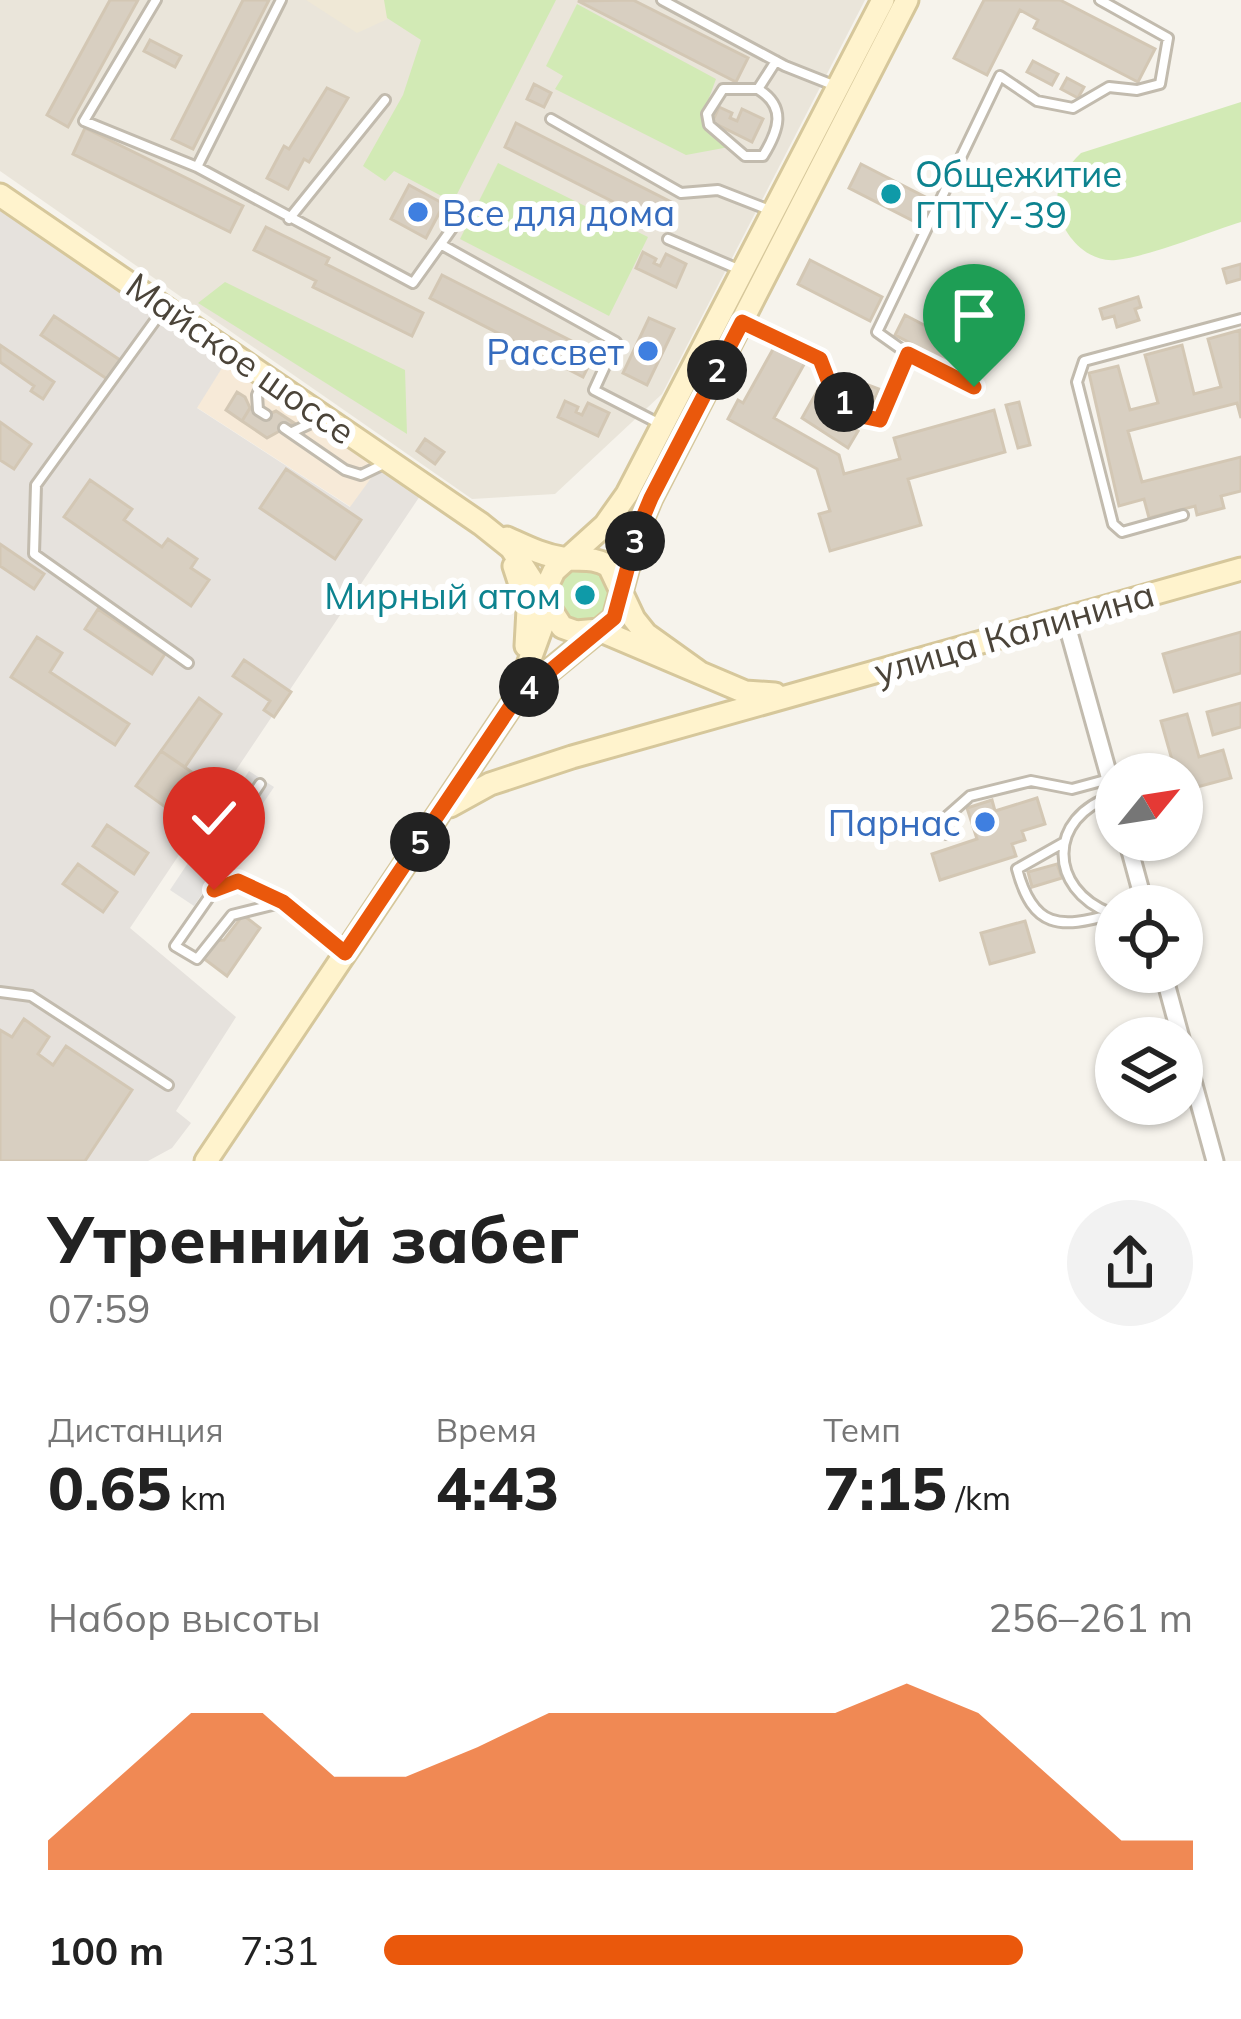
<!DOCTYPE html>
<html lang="ru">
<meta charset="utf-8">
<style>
body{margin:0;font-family:Mulish,sans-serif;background:#f2f2f2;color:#222;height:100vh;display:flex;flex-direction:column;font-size:45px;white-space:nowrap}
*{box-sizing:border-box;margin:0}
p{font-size:39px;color:#767676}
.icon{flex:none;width:66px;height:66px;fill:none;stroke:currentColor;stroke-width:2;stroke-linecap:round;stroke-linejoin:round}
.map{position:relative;height:1161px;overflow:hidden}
.panel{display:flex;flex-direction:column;background:#fff;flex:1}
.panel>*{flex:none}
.needle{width:78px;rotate:60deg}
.buttons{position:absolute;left:1095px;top:753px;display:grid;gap:24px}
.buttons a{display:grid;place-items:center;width:108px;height:108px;border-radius:50%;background:#fff;box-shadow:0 3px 9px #0004;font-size:60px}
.pin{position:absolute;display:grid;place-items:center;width:102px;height:102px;color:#fff;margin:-123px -51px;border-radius:50% 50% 50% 0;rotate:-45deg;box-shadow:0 0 12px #0007}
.pin .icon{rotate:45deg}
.km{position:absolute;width:60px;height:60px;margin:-30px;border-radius:50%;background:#222;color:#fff;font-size:33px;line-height:60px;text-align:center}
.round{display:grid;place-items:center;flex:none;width:126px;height:126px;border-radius:63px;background:#f2f2f2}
.headline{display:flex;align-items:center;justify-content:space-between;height:204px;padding:0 48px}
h1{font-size:66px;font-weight:800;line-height:90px}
.figures{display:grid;grid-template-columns:repeat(3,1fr);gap:18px;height:204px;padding:12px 48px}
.figures div{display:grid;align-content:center}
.figures b{font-size:60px;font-weight:800}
.figures small{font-size:33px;font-weight:400}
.figures p{font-size:33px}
.chart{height:336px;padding:24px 48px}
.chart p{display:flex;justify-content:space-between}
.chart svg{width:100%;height:216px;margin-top:12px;fill:#ea580c;opacity:.7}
ul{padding:0 48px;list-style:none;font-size:39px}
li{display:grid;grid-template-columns:192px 144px 1fr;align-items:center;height:90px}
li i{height:30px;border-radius:15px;background:#ea580c}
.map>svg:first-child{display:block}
.residential{fill:#eae5da}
.commercial{fill:#f7ead8}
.industrial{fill:#e6e2dd}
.education{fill:#efe8d6}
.green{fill:#d2eab5}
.parking{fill:#e5e3e0}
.building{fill:#d8cfc1;stroke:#d3c7b4;stroke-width:3}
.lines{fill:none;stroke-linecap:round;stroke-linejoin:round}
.lane-casing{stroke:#c2bbae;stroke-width:14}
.street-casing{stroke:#c2bbae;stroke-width:21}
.secondary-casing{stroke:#d6c79b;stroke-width:27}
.lane{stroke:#fff;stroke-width:8}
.street{stroke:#fff;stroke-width:15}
.secondary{stroke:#fff3cd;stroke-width:21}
.route-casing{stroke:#fff;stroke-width:24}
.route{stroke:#ea580c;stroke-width:15}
.culture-dot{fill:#0f9aa8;stroke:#fff;stroke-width:4.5}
.shop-dot{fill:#3f7fe0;stroke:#fff;stroke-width:4.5}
.labels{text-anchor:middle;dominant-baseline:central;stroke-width:12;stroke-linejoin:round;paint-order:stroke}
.culture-label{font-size:36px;fill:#0d838f;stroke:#fff;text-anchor:start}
.shop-label{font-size:36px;fill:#366cbe;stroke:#fff;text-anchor:end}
.street-label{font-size:36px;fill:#4b4439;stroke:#fff}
</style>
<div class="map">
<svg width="1241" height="1161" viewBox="0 0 1241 1161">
<rect width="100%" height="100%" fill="#f6f3ec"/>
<path class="residential" d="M0,0H865L662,394L555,494L472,499L0,171Z"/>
<path class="commercial" d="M227,360L382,463L351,507L196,407Z"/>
<path class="industrial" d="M0,209L227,360L197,408L350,507L382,463L424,490L130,928L236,1017L176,1111L191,1123L172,1148L148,1161H0Z"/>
<path class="education" d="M306,0H421L416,6L357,33Z"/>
<path class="green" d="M384,0H556L453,202L394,171L385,181L363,166L403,95L421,40L387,18Z
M577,4L716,79L701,120L729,147L686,155L555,89L563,76L546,66Z
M1241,102V222C1205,233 1152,256 1116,260C1088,263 1063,236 1058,210C1054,187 1065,168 1081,153Z
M498,163L648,237L609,316L460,239Z
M225,282L405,370L407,434L198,303Z
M556 595a27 27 0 1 1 54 0a27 27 0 1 1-54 0Z"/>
<path class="parking" d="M249,771L274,787L194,906L170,890Z"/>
<path class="building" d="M110,0H138L68,127L47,115Z
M243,0H269L193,149L172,139Z
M633,0L748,58L736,82L578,1Z
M984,0H1060L1155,49L1138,82L1034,28L1038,20L1020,10L987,75L954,58Z
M150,40L181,56L175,67L144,51Z
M1033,61L1058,74L1052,85L1027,72Z
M1067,78L1084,87L1078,98L1061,89Z
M534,84L551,93L544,107L527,99Z
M327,88L348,98L309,162L304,159L288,189L267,178L284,146L289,149Z
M719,107L732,113L730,118L737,121L742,109L763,119L752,142L712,122Z
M516,123L675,204L663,227L505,147Z
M85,128L243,206L230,232L73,154Z
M861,164L933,201L921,225L849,188Z
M409,185L444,204L426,238L391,219Z
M266,227L329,258L326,264L423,313L412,336L313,287L316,281L254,250Z
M643,252L656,259L654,263L660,266L666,254L686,264L676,287L636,268Z
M810,260L882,297L870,321L798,284Z
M1241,264V279L1227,283L1223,269Z
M442,275L595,353L583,377L430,298Z
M1138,297L1141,307L1135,309L1139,320L1117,327L1114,316L1103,319L1100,309Z
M905,315L956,342L954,346L976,357L968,373L895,335Z
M54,316L120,360L107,379L41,335Z
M649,318L674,329L647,385L623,373Z
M1240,330L1241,418L1237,403L1128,431L1142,482L1241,457V491L1221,496L1224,508L1197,515L1195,506L1149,518L1144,499L1119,506L1089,373L1118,366L1130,410L1158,403L1145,355L1182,345L1194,394L1221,387L1208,339Z
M777,342L807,359L774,418L839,455L844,474L900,459L894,438L994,410L1005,452L908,479L921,525L830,551L819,514L830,511L817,469L728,419L738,400L743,403Z
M0,345L54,382L43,399L31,391L34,386L0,362Z
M868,385L879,389L869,411L859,406Z
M820,386L834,395L824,413L858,431L848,448L802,418Z
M237,392L245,397L250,408L242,421L226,410Z
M565,401L578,407L576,412L582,415L588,403L609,413L598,436L558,417Z
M1019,402L1030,445L1018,448L1006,405Z
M250,408L262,417L276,411L294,423L267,438L242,421Z
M0,422L31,444L14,469L0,460Z
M425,439L444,452L435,464L417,451Z
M286,469L361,520L335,559L260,508Z
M90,480L132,509L124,520L162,547L168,539L197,559L191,568L209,580L191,606L64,517Z
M0,544L44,574L34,589L0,566Z
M98,609L165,654L152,674L85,629Z
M1241,632V673L1174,692L1163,654Z
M37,637L62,653L50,672L129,724L115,745L11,677Z
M244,660L291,692L274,717L264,710L270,701L233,676Z
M199,698L221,714L185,767L161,751Z
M1241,703V727L1213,735L1207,712Z
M1187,714L1199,757L1223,750L1231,778L1182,791V774H1176L1161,721Z
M161,751L193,773L168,809L136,786Z
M1037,798L1045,824L1022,831L1025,840L1012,844L1016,856L940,880L932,854L977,839L967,808L992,800L995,811Z
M107,825L148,853L134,874L93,846Z
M78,864L117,892L103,912L63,884Z
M1057,864L1062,878L1032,887L1028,872Z
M243,915L260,928L227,976L203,958L214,941L224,940Z
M1025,921L1034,952L990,964L981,933Z
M24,1019L49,1037L38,1054L53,1065L66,1046L132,1090L85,1161H0V1030L12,1037Z"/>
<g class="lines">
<g class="lane-casing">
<path id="lane" d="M156,0L84,121L197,167L413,283L463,213
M662,0L785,66L833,85
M758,89C787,107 779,130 763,156H745L709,125L707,114L723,89H758L776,61
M551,119L681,193L718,190L772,211
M197,167L281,0
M289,219L385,100
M668,239L738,269
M442,245L616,342L594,390L662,425
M162,311L36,485L34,554L188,663
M743,323L819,359L828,380L852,414L881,420L908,354L877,332L1000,76L1037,101L1073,108L1109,87L1137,90L1160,84L1168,38L1100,0
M908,354L975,387
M263,381L257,395L258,410L266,415
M284,428L345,470L361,475L386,463
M292,432L322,418
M1183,515L1122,532L1113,524L1077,382L1084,361L1241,319
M260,784L211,858L238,881L283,902L344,952
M946,834L944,819L970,796L1031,781L1072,789L1109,779
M1063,843L1017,869C1033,929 1060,929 1112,914
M237,881L214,890L175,946L197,959L232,915L280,903
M1110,913C1048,889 1047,817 1113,796
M0,992L31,996L168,1085"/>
</g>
<g class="street-casing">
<path id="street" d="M1065,618L1116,801
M1127,840L1145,906
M1163,972L1181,1038
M1182,1041L1215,1161"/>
</g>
<g class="secondary-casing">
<path id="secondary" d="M0,195L481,524L511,548L562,627L576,632L599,630
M507,538C525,546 542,555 562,558C581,561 591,556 609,566L634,619L646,634L699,672
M514,566L528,609L526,646
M599,630L745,692L775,694
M520,695L614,618L638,529L651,498L907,0
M450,806L490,784L572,757L1241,569
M206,1161L515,700L544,621L547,586L554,571L605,525L627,494L883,0"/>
</g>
<use href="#lane" class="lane"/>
<use href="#street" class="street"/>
<use href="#secondary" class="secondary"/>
</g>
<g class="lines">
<g class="route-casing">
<path id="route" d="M214,890L238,881L283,902L345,953L515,700L614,618L638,529L651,498L742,322L820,359L828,380L852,414L880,420L908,354L974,387"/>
</g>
<use href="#route" class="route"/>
</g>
<g class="culture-dot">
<circle cx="891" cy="194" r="12"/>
<circle cx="585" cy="595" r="12"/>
</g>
<g class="shop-dot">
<circle cx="418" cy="212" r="12"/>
<circle cx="648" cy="351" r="12"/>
<circle cx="985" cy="822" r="12"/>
</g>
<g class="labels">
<g class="culture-label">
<text x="915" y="173">Общежитие<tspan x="915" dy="41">ГПТУ-39</tspan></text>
<text x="561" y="595" text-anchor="end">Мирный атом</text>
</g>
<g class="shop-label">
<text x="442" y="212" text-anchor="start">Все для дома</text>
<text x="624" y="351">Рассвет</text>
<text x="961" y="822">Парнас</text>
</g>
<g class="street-label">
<text transform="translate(241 358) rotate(35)">Майское шоссе</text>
<text transform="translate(1014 632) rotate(-16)">улица Калинина</text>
</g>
</g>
</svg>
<div class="buttons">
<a><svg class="needle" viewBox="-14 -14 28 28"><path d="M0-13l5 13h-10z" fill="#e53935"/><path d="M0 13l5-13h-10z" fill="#767676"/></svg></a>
<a><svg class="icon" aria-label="locate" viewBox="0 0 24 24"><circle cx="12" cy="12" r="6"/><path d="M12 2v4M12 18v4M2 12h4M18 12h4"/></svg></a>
<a><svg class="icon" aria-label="layers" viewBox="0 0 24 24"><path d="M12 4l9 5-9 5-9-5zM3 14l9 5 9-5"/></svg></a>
</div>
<div class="pin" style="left:974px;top:387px;background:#1e9e55"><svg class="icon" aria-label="arrive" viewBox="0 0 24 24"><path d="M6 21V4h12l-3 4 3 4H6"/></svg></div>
<div class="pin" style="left:214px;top:890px;background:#d93025"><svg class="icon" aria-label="check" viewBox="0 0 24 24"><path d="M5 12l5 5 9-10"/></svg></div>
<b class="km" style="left:844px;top:402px">1</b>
<b class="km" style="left:717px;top:370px">2</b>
<b class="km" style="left:635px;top:541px">3</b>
<b class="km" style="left:529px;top:687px">4</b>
<b class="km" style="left:420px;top:842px">5</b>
</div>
<section class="panel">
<div class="headline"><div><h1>Утренний забег</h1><p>07:59</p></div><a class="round"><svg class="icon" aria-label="share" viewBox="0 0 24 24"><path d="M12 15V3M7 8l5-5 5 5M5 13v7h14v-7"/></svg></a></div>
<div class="figures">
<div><p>Дистанция</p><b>0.65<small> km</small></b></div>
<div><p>Время</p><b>4:43</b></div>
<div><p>Темп</p><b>7:15<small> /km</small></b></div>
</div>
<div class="chart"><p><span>Набор высоты</span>256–261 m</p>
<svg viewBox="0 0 160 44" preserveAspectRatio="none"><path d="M0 44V38L10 25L20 12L30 12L40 25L50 25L60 19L70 12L80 12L90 12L100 12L110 12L120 6L130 12L140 25L150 38L160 38V44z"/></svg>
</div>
<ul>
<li><b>100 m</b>7:31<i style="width:79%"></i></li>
</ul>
</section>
